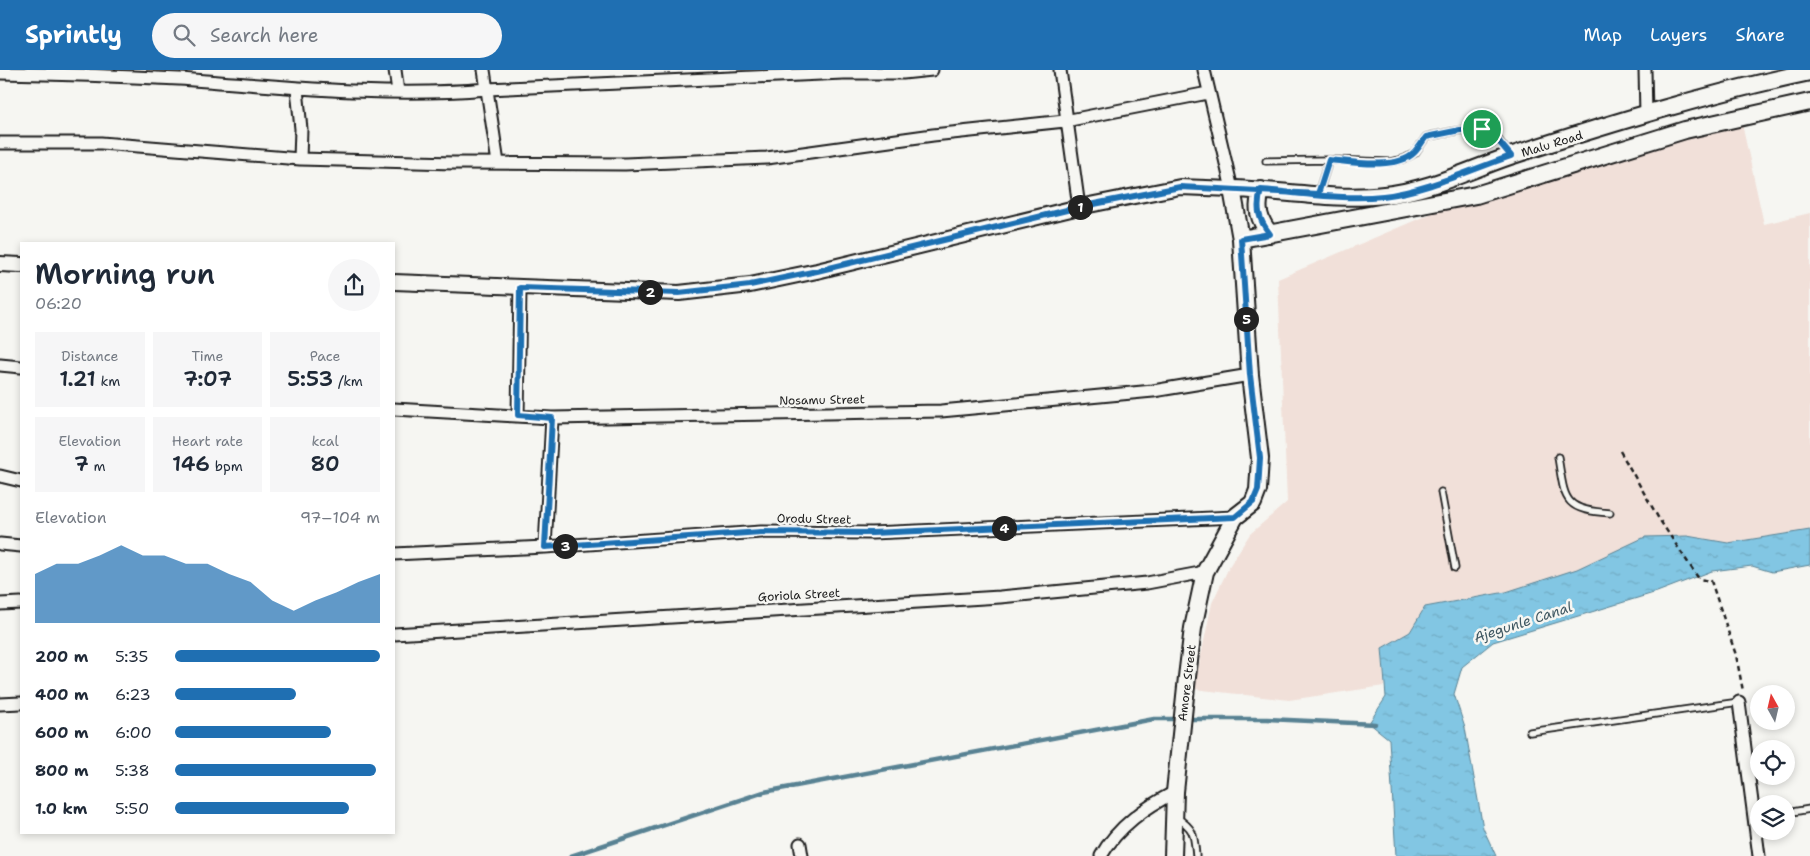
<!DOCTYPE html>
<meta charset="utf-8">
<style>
body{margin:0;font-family:"Shantell Sans",sans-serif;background:#f6f6f7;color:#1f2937;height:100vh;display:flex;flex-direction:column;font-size:19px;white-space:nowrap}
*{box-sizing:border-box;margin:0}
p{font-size:16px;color:#747a83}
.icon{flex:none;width:28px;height:28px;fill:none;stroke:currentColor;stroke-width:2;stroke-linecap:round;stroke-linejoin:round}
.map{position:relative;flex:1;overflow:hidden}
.sheet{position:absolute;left:20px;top:172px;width:375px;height:592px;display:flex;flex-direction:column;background:#fff;border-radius:0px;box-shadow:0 2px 8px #0003}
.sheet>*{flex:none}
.needle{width:32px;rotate:352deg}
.tools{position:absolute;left:1750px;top:615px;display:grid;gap:10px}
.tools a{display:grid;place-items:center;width:45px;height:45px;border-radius:50%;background:#fff;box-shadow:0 2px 8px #0003;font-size:25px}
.pin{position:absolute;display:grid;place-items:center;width:42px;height:42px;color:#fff;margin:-21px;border:2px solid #fff;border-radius:50%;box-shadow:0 1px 5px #0007}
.km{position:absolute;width:25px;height:25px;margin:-12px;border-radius:50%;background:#222;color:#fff;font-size:14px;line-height:25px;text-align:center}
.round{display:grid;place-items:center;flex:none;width:52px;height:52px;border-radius:26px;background:#f6f6f7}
.head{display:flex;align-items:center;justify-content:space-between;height:85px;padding:0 15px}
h1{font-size:28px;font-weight:600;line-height:38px}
.figures{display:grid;grid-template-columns:repeat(3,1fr);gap:8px;height:85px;padding:5px 15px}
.figures div{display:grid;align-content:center;border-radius:0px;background:#f6f6f7;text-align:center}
.figures b{font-size:21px;font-weight:600}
.figures small{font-size:14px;font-weight:400}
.figures p{font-size:14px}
.chart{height:140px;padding:10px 15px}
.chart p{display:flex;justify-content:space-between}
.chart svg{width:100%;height:90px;margin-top:5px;fill:#1f6fb2;opacity:.7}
ul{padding:0 15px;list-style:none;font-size:16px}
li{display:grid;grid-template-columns:80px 60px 1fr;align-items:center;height:38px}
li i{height:12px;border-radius:6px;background:#1f6fb2}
header{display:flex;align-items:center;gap:30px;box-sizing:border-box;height:70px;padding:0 25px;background:#1f6fb2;color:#fff}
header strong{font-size:24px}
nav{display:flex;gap:28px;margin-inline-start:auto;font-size:18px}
.search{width:350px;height:45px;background:#f6f6f7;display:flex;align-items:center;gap:12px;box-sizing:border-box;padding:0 18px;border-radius:28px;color:#747a83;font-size:19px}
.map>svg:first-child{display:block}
.built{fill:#f1e0d9}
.water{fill:url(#water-ripples);stroke:#598293}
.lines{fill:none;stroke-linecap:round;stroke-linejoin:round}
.stream{stroke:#598293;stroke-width:4.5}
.service-casing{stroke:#1c1c1c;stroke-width:9}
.minor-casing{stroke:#1c1c1c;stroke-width:15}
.tertiary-casing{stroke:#1c1c1c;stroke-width:18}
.secondary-casing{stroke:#1c1c1c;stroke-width:20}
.path{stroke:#1c1c1c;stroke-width:2.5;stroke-dasharray:5 4;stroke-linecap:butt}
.service{stroke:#f6f6f2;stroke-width:5.5}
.minor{stroke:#f6f6f2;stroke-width:11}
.tertiary{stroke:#f6f6f2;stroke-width:14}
.secondary{stroke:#f6f6f2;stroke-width:16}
.route-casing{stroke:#fff;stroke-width:10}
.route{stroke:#1f6fb2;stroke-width:6}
.labels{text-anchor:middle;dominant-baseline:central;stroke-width:5;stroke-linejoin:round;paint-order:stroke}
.street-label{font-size:12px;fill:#1c1c1c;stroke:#f6f6f2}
.water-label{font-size:14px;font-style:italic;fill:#405862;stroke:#f6f6f2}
</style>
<header>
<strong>Sprintly</strong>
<div class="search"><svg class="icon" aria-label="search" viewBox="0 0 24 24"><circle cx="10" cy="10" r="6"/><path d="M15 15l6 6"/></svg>Search here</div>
<nav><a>Map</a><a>Layers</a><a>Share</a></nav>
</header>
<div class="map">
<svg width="1810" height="786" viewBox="0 0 1810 786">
<defs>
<pattern id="water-ripples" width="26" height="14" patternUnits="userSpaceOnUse" patternTransform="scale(1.25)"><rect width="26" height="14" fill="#82c6e3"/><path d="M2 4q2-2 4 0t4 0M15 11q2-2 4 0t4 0" fill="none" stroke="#70aac2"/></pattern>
</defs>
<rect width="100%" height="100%" fill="#f6f6f2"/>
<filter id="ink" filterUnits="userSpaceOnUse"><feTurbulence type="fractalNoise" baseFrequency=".02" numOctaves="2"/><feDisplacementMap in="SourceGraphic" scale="10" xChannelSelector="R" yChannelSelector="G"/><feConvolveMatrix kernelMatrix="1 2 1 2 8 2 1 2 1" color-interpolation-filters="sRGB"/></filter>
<g filter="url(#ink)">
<path class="built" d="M1742,54L1764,154L1810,143V460L1728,473L1687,466L1506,522L1425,537L1410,562L1382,578L1384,616L1289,630L1194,619L1212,533L1230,495L1250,464L1287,432L1278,209L1458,132L1649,70Z"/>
<path class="water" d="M1810,460V495L1772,502L1752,496L1712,501L1657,522L1493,572L1462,597L1454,624L1465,658L1483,758L1496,786H1396L1389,669L1369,653L1386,627L1382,578L1410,562L1425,537L1506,522L1577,499L1645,467L1687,466L1728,473Z"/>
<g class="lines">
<path class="stream" d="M571,786L764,722L1154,649H1267L1375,654"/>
<g class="service-casing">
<path id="service" d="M1266,91L1329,90L1390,92L1404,89L1415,83L1426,67C1441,64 1480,53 1492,63C1499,69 1504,78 1510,85
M1318,124L1329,90
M1558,387C1565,429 1562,440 1610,443
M1441,422L1455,498
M1530,662L1739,632
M1786,743L1810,739
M1176,747C1195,759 1194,765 1196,786"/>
</g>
<g class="minor-casing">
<path id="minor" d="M395,0L398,22
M484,0L498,93
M1060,0L1079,137
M1204,0L1232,119
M1645,0L1646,44
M0,3C60,4 119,6 179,9C281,16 384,28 487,19L843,3H903L932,0
M297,19L301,59L300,89
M0,73H101L300,89L454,93L625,94L767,88L933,65L1065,51L1208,23
M0,295L21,297
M394,339L552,348L941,341L1153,321L1250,305
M518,345L520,218
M0,406L21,411
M0,474L21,476
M545,477L552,348
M394,484L545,477L761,462L872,463L1235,447
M0,534L21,533
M394,564L1000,527L1147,513L1205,502
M1739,632L1759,786
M0,634L21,633
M800,774L802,786
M1101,786C1118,756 1146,737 1175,722"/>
</g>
<g class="tertiary-casing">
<path id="tertiary" d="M0,194L21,195
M394,212L679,223L750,215L817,201L1079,137L1180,117L1232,119"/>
</g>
<g class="secondary-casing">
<path id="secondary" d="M1261,120C1256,138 1258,149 1270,164
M1241,169L1476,125L1685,60L1810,32
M1173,786L1175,722L1187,607L1193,558L1205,502L1235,447L1253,433L1258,420L1260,388L1250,305L1241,169L1232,119C1281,120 1335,131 1384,125C1427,121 1469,100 1510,86C1609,54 1709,23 1810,2"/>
</g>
<path class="path" d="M1620,381L1659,449L1699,509L1711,511L1736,585L1743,621"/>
<use href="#service" class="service"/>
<use href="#minor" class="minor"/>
<use href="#tertiary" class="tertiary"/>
<use href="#secondary" class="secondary"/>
</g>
</g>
<g class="lines" filter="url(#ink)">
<g class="route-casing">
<path id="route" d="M1482,59L1460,60L1426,67C1422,72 1419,78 1414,83C1397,100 1351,92 1329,90L1318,124L1180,117L1079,137L817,201L750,215L679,223L520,218L518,345L552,348L545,477L761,462L872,463L1235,447L1253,432L1258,420L1260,388L1250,305L1241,169L1270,164C1258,149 1256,138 1261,120C1301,123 1343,130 1383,126C1426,121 1470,100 1511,86L1491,62L1482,59"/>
</g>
<use href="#route" class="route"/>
</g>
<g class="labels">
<g class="street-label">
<text transform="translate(1552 74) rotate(-17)">Malu Road</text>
<text transform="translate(822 330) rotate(-1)">Nosamu Street</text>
<text transform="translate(814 449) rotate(1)">Orodu Street</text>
<text transform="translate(799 525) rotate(-3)">Goriola Street</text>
<text transform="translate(1187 613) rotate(-83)">Amore Street</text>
</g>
<g class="water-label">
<text transform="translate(1523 552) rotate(-18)">Ajegunle Canal</text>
</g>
</g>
</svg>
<div class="tools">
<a><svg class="needle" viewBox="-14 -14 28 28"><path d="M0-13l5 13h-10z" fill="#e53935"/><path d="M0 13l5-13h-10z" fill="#747a83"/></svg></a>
<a><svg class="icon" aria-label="locate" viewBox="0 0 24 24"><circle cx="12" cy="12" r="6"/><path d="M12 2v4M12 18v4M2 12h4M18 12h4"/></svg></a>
<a><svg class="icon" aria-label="layers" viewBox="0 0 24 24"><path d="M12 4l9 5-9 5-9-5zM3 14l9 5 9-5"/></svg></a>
</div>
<div class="pin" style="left:1482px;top:59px;background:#1e9e55"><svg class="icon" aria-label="arrive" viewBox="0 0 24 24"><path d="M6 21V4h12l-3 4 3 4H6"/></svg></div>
<b class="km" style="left:1080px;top:137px">1</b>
<b class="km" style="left:650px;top:222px">2</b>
<b class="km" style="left:565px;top:476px">3</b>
<b class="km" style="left:1004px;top:458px">4</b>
<b class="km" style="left:1246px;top:249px">5</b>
<section class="sheet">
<div class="head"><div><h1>Morning run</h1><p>06:20</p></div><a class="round"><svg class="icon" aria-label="share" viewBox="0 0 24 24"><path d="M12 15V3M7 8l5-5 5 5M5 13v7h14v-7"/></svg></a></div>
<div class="figures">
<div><p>Distance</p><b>1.21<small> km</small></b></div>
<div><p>Time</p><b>7:07</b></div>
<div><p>Pace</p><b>5:53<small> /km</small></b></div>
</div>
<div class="figures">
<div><p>Elevation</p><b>7<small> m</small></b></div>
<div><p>Heart rate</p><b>146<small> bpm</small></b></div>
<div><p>kcal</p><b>80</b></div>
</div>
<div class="chart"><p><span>Elevation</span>97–104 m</p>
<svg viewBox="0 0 160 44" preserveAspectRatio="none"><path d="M0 44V20L10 15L20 15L30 11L40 6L50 11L60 11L70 15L80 15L90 20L100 24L110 33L120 38L130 33L140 29L150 24L160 20V44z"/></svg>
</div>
<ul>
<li><b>200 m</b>5:35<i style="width:100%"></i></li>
<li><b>400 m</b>6:23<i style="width:59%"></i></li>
<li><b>600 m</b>6:00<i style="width:76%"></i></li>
<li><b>800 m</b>5:38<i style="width:98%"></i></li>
<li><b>1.0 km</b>5:50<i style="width:85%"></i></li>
</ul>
</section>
</div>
